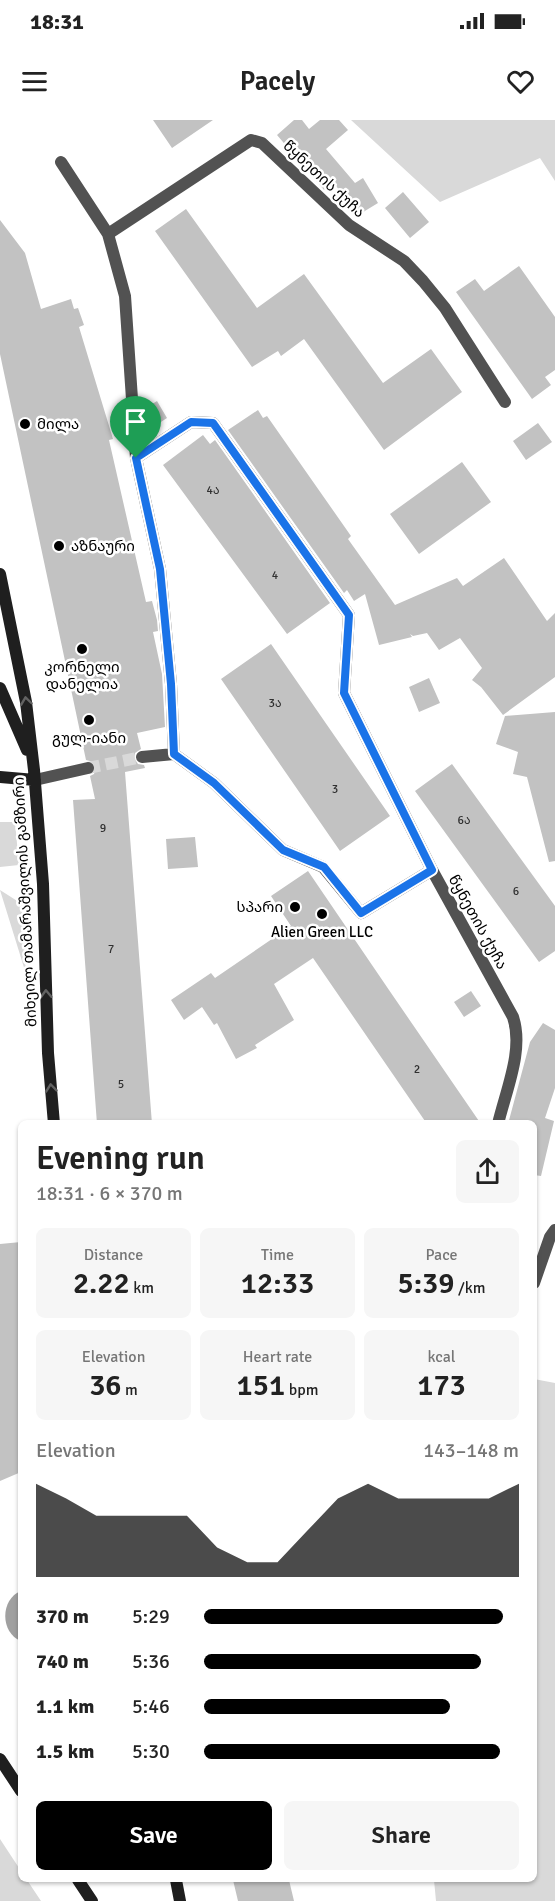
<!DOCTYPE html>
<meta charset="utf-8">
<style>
body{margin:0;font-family:Signika,"Noto Sans Georgian",sans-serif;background:#f6f6f6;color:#222;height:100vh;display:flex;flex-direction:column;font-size:22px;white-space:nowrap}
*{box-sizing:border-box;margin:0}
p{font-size:20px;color:#767676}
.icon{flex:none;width:33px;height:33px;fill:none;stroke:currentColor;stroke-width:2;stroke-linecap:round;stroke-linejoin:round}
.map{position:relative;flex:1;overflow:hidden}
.sheet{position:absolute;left:18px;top:1000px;width:519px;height:762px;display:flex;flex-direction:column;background:#fff;border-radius:9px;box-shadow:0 2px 4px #0004}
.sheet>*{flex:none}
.pin{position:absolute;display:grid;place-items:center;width:51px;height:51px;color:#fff;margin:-62px -26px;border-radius:50% 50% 50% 0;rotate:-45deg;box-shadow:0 0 6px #0007}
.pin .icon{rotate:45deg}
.round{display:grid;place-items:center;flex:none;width:63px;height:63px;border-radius:9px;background:#f6f6f6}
.overview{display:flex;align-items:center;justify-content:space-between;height:102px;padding:0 18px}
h1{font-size:33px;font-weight:600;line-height:45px}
.metrics{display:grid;grid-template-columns:repeat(3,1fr);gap:9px;height:102px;padding:6px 18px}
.metrics div{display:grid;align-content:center;border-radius:9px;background:#f6f6f6;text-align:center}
.metrics b{font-size:30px;font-weight:600}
.metrics small{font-size:16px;font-weight:400}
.metrics p{font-size:16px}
.chart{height:168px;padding:12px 18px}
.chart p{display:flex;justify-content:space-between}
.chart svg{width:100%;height:108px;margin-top:6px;fill:#000;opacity:.7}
.cta{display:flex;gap:12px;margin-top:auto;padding:12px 18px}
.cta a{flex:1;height:69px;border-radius:9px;background:#000;color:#fff;font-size:24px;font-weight:600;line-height:69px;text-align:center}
.cta a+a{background:#f6f6f6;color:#222}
ul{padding:0 18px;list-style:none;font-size:20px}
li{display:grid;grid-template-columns:96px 72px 1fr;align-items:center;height:45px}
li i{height:15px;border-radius:8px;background:#000}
.status{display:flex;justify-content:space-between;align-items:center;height:42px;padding:0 30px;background:#fff;direction:ltr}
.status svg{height:16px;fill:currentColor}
header{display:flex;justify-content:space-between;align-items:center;height:78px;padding:0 18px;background:#fff;font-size:27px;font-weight:600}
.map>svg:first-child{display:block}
.green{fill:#d9d9d9}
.water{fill:#a0a0a0}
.building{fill:#c2c2c2}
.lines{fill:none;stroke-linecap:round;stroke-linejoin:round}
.street-tunnel{stroke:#d9d9d9;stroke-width:12;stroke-dasharray:12 6;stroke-linecap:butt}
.street{stroke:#525252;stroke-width:12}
.secondary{stroke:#1f1f1f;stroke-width:12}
.oneway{stroke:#626262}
.route-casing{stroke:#fff;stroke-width:12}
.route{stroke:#1a73e8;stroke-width:8}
.poi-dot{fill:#000;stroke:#fff;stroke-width:2}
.labels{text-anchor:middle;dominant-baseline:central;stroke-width:5;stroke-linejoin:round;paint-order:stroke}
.number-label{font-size:12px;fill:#303030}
.street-label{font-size:15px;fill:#000;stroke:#fff}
.poi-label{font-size:15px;fill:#000;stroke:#fff}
</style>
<div class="status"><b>18:31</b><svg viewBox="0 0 49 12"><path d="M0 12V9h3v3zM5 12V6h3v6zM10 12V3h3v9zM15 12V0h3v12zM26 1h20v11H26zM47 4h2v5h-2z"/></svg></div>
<header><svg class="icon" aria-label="menu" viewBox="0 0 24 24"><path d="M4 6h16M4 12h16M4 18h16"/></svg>Pacely<svg class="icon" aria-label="heart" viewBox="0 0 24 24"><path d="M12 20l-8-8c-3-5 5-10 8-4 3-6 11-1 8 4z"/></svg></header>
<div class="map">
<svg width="555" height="1781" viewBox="0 0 555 1781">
<rect width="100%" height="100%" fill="#fff"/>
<path class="green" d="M351,0H555V61L540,38L440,82Z
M0,702H15L19,745L0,747Z
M0,770L22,784L26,854Z
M534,1259L555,1263V1781H436L434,1760H534Z
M0,1719L21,1751V1760H27L41,1781H0Z"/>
<path class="water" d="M21,1471V1521C0,1513 0,1479 21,1471Z"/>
<path class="building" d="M153,0H213L172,28Z
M294,0H302L309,9L320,0H339L348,10L326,29L355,63L363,58L378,83L355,97L334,62L324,70L277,15Z
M403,72L429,102L410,118L385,88Z
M186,89L257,188L304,154L383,263L431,229L462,272L384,330L304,219L281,236L278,231L252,247L155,111Z
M0,100L25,133L41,189L71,179L74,189L78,188L84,205L79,207L113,319L109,320L146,482L152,481L157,500L158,511L153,512L162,554L165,607L137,613L141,629L135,633L134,638L138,644L144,645L145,648L125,652L152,1004H97L73,680L95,679L90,656L94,654L96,647L94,642L86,640L0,234Z
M519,146L555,197V250L545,257L551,265L532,279L456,172L475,159L484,171Z
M157,281L167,298L147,311L142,303L141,291Z
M258,290L263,298L267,296L351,416L348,419L395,485L457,458L463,466L504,438L547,501L555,493V557L503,595L481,567L472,560L482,548L460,518L439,530L427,513L413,516L410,514L412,517L379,525L365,474L354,481L347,470L344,473L228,310Z
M538,303L552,322L526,340L513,321Z
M203,315L210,324L215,320L330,483L287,514L163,345Z
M462,342L491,382L419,434L390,394Z
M271,524L390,696L340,731L221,559Z
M429,558L440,583L419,592L409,567Z
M555,592V741L549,742L527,657L513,654L518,632L496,624L505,596Z
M452,644L555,786V831L539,842L415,671Z
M195,717L198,747L168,749L166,719Z
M308,751L389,870L481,1004H427L313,838L274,864L294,900L255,925L257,928L236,939L217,903L214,905L202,887L184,900L171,880L211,853L215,858L291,806L271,776Z
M471,871L481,886L464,897L454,882Z
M543,903L555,910V968L545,998L554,1001L541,1056L534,1055V1004H508L530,922Z
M21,1122V1352L0,1361V1124Z
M233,1760H289L294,1781H238Z"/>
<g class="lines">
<path class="street-tunnel" d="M88,648L142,637"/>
<path class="street" d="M61,42L108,114L125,176L136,338L160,449L171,564L174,634
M108,114L251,20L262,23L349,105L404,141L423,161L445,188L505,282
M136,338L191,302L213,303L349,495L344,573L432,750L513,897C524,930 506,970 498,1004
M142,637L174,634L214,663L283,730L323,747L361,793L432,750
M35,660L88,648
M534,1163L550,1117L555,1110"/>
<path class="secondary" d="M0,454L26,582L34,650L43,764L48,933L54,1004
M0,568L27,630
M0,657L35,660
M0,1639L21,1671
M78,1760L92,1781
M176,1760L180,1781"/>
</g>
<defs><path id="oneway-chevron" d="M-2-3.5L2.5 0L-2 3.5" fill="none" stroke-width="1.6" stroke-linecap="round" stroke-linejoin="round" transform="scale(1.5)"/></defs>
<g class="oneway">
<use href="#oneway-chevron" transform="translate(26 581) rotate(-98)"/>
<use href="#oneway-chevron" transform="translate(46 874) rotate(-92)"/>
<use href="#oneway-chevron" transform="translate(51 968) rotate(-96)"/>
</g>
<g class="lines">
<g class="route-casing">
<path id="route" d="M191,302L213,303L349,495L344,573L432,750L361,793L324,747L283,730L214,663L174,634L171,564L160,449L136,338Z"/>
</g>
<use href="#route" class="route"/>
</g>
<g class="poi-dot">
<circle cx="25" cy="304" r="6"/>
<circle cx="59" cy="426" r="6"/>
<circle cx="82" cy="529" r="6"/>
<circle cx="89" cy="600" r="6"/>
<circle cx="295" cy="787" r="6"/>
<circle cx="322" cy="794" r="6"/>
</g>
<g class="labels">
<g class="number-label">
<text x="213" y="370">4ა</text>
<text x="275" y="455">4</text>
<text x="275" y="583">3ა</text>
<text x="335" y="669">3</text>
<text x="464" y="700">6ა</text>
<text x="103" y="708">9</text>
<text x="516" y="771">6</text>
<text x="111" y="829">7</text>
<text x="417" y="949">2</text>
<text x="121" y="964">5</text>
</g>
<g class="street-label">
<text transform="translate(324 59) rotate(43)">წყნეთის ქუჩა</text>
<text transform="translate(25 782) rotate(-93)">მიხეილ თამარაშვილის გამზირი</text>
<text transform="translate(478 802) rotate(61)">წყნეთის ქუჩა</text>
</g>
<g class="poi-label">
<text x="37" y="304" text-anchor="start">მილა</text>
<text x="71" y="426" text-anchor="start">აზნაური</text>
<text x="82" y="547">კორნელი<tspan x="82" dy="17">დანელია</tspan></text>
<text x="89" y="618">გულ-იანი</text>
<text x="283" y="787" text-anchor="end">სპარი</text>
<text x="322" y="812">Alien Green LLC</text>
</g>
</g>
</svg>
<div class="pin" style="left:136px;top:338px;background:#1e9e55"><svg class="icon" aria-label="arrive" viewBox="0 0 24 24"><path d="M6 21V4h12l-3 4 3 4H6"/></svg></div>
<section class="sheet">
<div class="overview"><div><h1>Evening run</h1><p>18:31 · 6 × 370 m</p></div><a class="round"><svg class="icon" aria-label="share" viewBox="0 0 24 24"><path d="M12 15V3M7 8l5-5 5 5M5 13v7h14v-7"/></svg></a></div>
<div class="metrics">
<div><p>Distance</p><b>2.22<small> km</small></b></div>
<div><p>Time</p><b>12:33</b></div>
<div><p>Pace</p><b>5:39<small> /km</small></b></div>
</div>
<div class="metrics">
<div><p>Elevation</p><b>36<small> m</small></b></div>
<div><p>Heart rate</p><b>151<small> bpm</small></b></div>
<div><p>kcal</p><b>173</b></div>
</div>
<div class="chart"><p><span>Elevation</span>143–148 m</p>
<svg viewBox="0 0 160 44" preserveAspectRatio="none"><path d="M0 44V6L10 12L20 19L30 19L40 19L50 19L60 32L70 38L80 38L90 25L100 12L110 6L120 12L130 12L140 12L150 12L160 6V44z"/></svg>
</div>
<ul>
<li><b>370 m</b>5:29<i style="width:95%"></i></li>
<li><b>740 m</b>5:36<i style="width:88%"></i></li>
<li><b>1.1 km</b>5:46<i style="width:78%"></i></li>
<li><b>1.5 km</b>5:30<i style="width:94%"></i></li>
</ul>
<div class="cta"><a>Save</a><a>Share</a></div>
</section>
</div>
